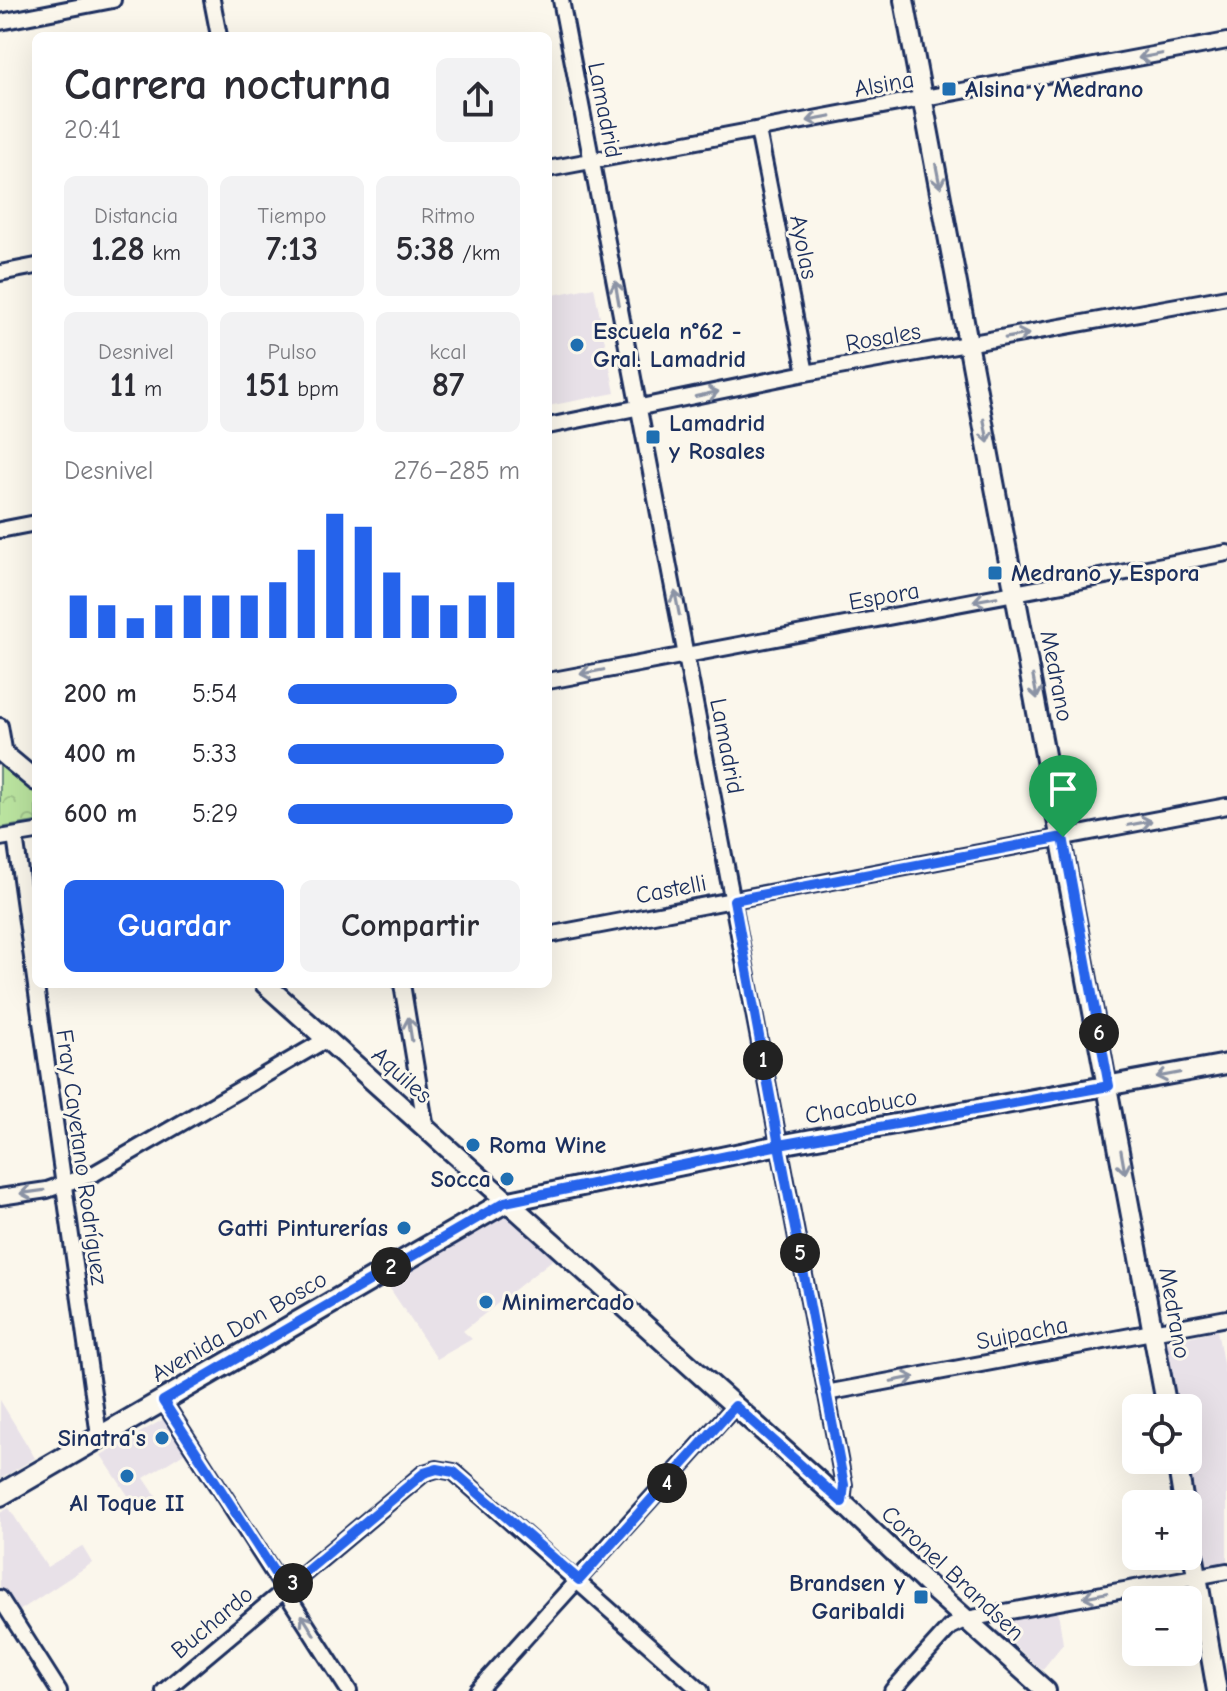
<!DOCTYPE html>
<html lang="es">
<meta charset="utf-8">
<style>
body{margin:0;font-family:"Comic Neue",sans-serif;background:#f2f2f3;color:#2b2b33;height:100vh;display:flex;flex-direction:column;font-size:30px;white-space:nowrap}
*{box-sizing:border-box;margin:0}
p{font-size:26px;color:#7c7c81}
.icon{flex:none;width:44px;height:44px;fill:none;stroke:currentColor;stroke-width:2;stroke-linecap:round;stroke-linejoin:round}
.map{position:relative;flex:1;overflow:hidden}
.sheet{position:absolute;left:32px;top:32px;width:520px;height:956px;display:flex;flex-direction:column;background:#fff;border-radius:12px;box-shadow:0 8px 32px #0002}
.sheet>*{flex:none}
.fabs{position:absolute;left:1122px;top:1394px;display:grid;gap:16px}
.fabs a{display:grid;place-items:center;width:80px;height:80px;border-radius:12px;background:#fff;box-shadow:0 8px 32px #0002;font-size:40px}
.pin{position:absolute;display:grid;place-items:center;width:68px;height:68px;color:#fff;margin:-82px -34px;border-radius:50% 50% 50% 0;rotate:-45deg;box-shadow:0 0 8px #0007}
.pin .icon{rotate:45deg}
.km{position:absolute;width:40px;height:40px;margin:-20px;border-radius:50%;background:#222;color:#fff;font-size:22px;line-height:40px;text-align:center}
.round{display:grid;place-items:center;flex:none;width:84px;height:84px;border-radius:12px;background:#f2f2f3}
.overview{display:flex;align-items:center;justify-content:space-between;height:136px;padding:0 32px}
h1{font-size:44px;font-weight:700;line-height:60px}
.figures{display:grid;grid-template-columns:repeat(3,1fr);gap:12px;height:136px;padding:8px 32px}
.figures div{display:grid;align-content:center;border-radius:12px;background:#f2f2f3;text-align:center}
.figures b{font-size:34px;font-weight:700}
.figures small{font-size:22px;font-weight:400}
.figures p{font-size:22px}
.chart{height:224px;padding:16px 32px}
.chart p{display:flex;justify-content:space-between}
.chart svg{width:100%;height:144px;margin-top:8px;stroke:#2563eb;stroke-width:6}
.action{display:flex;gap:16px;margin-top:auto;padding:16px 32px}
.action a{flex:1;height:92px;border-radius:12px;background:#2563eb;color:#fff;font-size:32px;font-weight:700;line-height:92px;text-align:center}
.action a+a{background:#f2f2f3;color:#2b2b33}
ul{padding:0 32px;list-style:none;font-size:26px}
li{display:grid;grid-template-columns:128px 96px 1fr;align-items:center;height:60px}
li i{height:20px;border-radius:10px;background:#2563eb}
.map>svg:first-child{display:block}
.built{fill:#e8e1e8}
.forest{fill:url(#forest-crowns);stroke:#6a897e;stroke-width:2}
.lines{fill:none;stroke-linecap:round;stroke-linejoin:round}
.minor-casing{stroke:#1b2f5e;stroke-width:20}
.tertiary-casing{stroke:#1b2f5e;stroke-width:24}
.secondary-casing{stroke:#1b2f5e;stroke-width:26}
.minor{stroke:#fbf7ec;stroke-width:14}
.tertiary{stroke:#fbf7ec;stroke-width:18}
.secondary{stroke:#fbf7ec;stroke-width:20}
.oneway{stroke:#8b93a5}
.route-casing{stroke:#fff;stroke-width:16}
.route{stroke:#2563eb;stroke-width:10}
.poi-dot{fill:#1f6fb2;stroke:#fbf7ec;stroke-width:3}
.labels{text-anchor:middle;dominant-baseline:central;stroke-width:6;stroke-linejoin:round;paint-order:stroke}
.street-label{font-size:24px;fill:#1b2f5e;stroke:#fbf7ec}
.poi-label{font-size:24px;font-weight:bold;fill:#1b2f5e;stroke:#fbf7ec;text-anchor:start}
</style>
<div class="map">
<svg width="1227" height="1691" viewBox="0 0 1227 1691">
<defs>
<pattern id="forest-crowns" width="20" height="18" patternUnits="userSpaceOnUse" patternTransform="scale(2)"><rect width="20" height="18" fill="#bae39f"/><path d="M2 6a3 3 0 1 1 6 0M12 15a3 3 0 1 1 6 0" fill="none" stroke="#9fc38b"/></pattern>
</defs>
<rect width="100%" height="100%" fill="#fbf7ec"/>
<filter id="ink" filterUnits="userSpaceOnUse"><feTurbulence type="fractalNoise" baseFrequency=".0125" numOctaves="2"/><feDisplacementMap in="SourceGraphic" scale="16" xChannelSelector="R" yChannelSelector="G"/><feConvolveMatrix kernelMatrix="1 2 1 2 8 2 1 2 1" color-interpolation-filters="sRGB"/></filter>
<g filter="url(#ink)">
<path class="built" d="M594,287L615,393L548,406V296Z
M506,1214L513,1215L556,1257L463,1331L472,1339L437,1359L387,1284Z
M1217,1330L1227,1385V1565L1212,1568L1201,1562L1183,1460H1188V1408H1173L1163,1343Z
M0,1400L35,1458L0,1479Z
M164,1419L169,1420L187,1451L144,1478L156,1496L137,1509L101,1455Z
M9,1508L47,1567L82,1546L92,1563L16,1613L0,1588V1513Z
M1058,1611L1063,1644L1042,1670L997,1630L1002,1623Z"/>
<path class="forest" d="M0,762L36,793V822L0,828Z"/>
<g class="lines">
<g class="minor-casing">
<path id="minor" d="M212,0L219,36
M561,0L844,1485L842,1502
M0,22L113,0
M758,130L806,373
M548,169L1227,41
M0,273L36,266
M548,426L806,373L1227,297
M0,530L36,523
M548,681L1227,553
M0,726L5,755
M15,836L99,1436
M0,838L36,832
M548,935L1227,806
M402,984L426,1129
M0,1197L47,1190L95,1173L327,1039
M826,1393L1227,1318
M163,1401L349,1691
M0,1598L59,1691
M164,1691L424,1473L437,1469L454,1472L701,1691
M477,1691L735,1406
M892,1691L950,1627L967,1619L1227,1571"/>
</g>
<g class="tertiary-casing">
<path id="tertiary" d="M904,0L1167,1408
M0,751L36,781
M265,984L842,1502L930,1587L1046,1691
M505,1202L779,1145L1227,1064
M1177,1460L1184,1504
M1188,1524L1217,1691"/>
</g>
<g class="secondary-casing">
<path id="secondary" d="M0,1495L505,1202"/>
</g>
<use href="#minor" class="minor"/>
<use href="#tertiary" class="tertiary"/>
<use href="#secondary" class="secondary"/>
</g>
<defs><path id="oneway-shaft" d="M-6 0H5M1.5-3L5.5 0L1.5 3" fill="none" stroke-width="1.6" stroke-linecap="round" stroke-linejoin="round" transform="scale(2)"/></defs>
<g class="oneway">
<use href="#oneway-shaft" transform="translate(1150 56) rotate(169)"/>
<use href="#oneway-shaft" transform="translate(819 119) rotate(170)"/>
<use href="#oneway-shaft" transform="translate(938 176) rotate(79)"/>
<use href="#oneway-shaft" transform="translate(617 293) rotate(-100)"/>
<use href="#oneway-shaft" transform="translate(1017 336) rotate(-10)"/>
<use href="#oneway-shaft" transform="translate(707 394) rotate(-12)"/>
<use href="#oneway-shaft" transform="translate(986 431) rotate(79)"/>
<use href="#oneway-shaft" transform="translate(985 599) rotate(170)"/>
<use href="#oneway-shaft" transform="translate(677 603) rotate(-101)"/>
<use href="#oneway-shaft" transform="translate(592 672) rotate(169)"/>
<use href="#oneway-shaft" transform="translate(1035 687) rotate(79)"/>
<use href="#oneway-shaft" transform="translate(1140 823) rotate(-11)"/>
<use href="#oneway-shaft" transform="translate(410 1029) rotate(-99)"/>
<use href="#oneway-shaft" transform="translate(1168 1075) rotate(169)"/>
<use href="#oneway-shaft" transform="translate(1123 1162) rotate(80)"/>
<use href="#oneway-shaft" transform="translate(32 1192) rotate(172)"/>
<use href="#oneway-shaft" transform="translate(903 1379) rotate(-11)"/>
<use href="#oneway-shaft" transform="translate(1095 1595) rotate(169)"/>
<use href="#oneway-shaft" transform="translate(308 1625) rotate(-122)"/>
</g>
</g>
<g class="lines" filter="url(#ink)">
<g class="route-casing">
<path id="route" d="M1063,837L734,900L779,1145L505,1202L163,1401L285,1589L424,1473L437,1469L454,1472L579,1580L735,1406L842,1502L844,1485L779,1145L1109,1086L1063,837"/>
</g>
<use href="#route" class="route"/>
</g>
<g class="poi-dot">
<rect x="941" y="81" width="16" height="16" rx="4"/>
<circle cx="577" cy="345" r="8"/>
<rect x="645" y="429" width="16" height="16" rx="4"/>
<rect x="987" y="565" width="16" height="16" rx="4"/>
<circle cx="473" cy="1145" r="8"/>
<circle cx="507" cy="1179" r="8"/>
<circle cx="404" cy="1228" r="8"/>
<circle cx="486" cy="1302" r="8"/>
<circle cx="162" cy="1438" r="8"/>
<circle cx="127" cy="1476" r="8"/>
<rect x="913" y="1589" width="16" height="16" rx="4"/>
</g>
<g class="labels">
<g class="street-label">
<text transform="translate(884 84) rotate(-10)">Alsina</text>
<text transform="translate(605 110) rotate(79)">Lamadrid</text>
<text transform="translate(804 247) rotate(79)">Ayolas</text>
<text transform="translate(883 337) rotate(-10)">Rosales</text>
<text transform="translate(884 596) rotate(-10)">Espora</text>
<text transform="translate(1057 676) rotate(79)">Medrano</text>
<text transform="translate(727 746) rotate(79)">Lamadrid</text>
<text transform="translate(671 889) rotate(-11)">Castelli</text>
<text transform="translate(402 1075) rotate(42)">Aquiles</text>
<text transform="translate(861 1106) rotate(-10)">Chacabuco</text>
<text transform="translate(82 1157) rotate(82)">Fray Cayetano Rodríguez</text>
<text transform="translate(1175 1313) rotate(80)">Medrano</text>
<text transform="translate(239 1326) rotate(-30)">Avenida Don Bosco</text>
<text transform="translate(1022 1333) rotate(-11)">Suipacha</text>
<text transform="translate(953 1573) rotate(43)">Coronel Brandsen</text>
<text transform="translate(212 1622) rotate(-40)">Buchardo</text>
</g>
<g class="poi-label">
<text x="965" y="89">Alsina y Medrano</text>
<text x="593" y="331">Escuela n°62 -<tspan x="593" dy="28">Gral. Lamadrid</tspan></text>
<text x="669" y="423">Lamadrid<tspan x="669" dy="28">y Rosales</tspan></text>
<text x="1011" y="573">Medrano y Espora</text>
<text x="489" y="1145">Roma Wine</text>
<text x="491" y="1179" text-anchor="end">Socca</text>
<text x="388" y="1228" text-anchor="end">Gatti Pinturerías</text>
<text x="502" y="1302">Minimercado</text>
<text x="146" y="1438" text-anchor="end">Sinatra's</text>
<text x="127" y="1503" text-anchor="middle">Al Toque II</text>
<text x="905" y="1583" text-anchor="end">Brandsen y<tspan x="905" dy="28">Garibaldi</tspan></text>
</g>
</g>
</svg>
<div class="fabs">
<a><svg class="icon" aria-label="locate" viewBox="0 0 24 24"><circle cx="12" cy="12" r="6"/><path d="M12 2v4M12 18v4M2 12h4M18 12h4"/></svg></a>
<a>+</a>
<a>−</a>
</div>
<div class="pin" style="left:1063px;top:837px;background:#1e9e55"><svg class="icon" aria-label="arrive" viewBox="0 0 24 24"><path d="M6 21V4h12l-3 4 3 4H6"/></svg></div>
<b class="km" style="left:763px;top:1060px">1</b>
<b class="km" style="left:391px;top:1267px">2</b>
<b class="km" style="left:293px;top:1583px">3</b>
<b class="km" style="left:667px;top:1483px">4</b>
<b class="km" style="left:800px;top:1253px">5</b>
<b class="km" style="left:1099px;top:1033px">6</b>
<section class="sheet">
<div class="overview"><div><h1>Carrera nocturna</h1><p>20:41</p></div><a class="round"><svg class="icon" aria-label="share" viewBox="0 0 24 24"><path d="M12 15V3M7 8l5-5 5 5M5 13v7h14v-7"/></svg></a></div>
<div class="figures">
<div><p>Distancia</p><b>1.28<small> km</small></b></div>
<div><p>Tiempo</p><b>7:13</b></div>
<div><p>Ritmo</p><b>5:38<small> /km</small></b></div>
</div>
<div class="figures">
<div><p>Desnivel</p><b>11<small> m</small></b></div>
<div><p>Pulso</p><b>151<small> bpm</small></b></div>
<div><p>kcal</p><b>87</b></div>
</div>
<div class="chart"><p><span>Desnivel</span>276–285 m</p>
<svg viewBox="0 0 160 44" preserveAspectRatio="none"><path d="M5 44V31M15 44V34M25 44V38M35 44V34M45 44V31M55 44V31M65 44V31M75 44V27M85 44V17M95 44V6M105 44V10M115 44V24M125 44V31M135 44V34M145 44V31M155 44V27"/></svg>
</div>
<ul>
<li><b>200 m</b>5:54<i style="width:73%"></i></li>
<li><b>400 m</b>5:33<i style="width:93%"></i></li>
<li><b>600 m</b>5:29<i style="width:97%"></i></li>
</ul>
<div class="action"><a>Guardar</a><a>Compartir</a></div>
</section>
</div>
